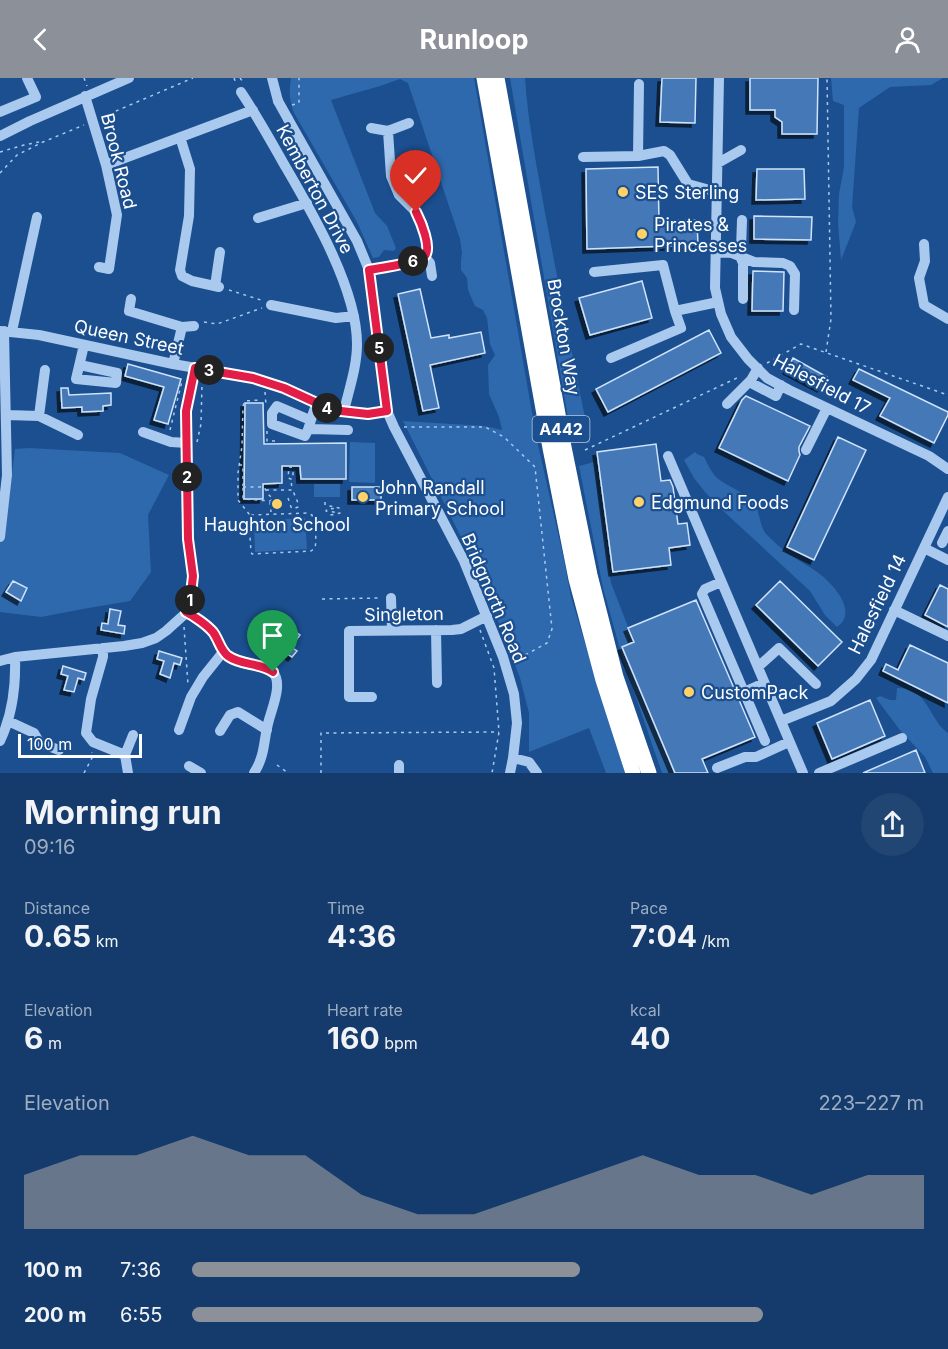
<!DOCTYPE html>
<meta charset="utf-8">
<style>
body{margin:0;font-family:Inter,sans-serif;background:#214673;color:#f1f3f6;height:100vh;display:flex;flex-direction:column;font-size:22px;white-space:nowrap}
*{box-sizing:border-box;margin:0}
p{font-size:20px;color:#9dadc1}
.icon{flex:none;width:33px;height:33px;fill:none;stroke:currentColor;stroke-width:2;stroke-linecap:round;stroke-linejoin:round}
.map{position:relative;height:695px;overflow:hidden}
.drawer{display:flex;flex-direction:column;background:#143b6b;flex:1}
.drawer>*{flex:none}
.scale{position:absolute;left:18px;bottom:15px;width:124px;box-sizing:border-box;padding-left:6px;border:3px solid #fff;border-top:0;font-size:16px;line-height:21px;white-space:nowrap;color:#fff;-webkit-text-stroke:4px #1b4f8f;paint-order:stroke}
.pin{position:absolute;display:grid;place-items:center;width:51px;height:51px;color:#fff;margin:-62px -26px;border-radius:50% 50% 50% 0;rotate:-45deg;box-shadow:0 0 6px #0007}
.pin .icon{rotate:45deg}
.km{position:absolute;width:30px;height:30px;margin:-15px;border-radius:50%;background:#222;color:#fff;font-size:16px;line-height:30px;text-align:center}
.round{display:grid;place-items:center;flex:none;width:63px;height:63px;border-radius:32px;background:#214673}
.overview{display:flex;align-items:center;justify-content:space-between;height:102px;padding:0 24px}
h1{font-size:33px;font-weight:700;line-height:45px}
.figures{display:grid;grid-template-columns:repeat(3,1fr);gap:9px;height:102px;padding:6px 24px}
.figures div{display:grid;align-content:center}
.figures b{font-size:30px;font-weight:700}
.figures small{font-size:16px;font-weight:400}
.figures p{font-size:16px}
.chart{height:168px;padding:12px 24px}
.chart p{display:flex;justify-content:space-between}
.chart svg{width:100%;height:108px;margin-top:6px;fill:#8c9099;opacity:.7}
ul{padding:0 24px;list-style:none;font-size:20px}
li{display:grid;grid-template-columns:96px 72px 1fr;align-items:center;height:45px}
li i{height:15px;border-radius:8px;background:#8c9099}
header{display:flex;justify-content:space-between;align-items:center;height:78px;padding:0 24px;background:#8c9099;color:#fff;font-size:27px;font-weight:700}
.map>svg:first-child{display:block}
.green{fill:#2e69ad}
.building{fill:#4478b7;stroke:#cfe3fa;stroke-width:1.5;filter:url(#shadow)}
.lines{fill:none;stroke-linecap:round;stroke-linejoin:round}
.path{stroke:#a9c9ee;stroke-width:1.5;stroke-dasharray:3 4.5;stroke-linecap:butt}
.minor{stroke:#a9c9ee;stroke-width:10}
.highway{stroke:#fff;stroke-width:15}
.minor-bridge{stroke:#a9c9ee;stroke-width:10}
.route-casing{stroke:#fff;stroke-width:12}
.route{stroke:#e11d48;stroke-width:8}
.poi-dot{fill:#ffd166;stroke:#1b4f8f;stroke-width:2}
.labels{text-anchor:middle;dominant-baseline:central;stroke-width:4.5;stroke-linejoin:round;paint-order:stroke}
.shield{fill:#1b4f8f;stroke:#bbcadd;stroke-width:1.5}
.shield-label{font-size:16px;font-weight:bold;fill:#fff}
.street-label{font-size:18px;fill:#fff;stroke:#1b4f8f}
.poi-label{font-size:18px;fill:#fff;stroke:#1b4f8f;text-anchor:start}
</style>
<header><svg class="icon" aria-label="back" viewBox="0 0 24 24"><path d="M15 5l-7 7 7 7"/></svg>Runloop<svg class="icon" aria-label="person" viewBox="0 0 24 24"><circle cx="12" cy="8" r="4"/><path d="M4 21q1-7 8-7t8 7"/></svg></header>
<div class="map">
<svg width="948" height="695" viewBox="0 0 948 695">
<defs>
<filter id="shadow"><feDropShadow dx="-4" dy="4" stdDeviation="0" flood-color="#0009"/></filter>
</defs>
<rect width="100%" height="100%" fill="#1b4f8f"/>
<path class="green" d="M291,0H474L536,358L564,482L571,519L625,695H606L589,650L529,674V635L520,600L482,501L403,343L485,348L502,352L499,339L489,316L488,287L495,277L490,266L487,240L483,232L475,228L468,212L467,200L461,192V182L462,175L460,161L408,5L400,1L380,8L331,22L375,135L387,148L396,170L394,173L384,172L379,179L373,180L357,144L294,35C289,22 289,13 291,0Z
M510,0H525C528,47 538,94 546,140C560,215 575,290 590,365L572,363Z
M831,0H943L931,7L890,9L859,30L852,129L856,144L841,182L838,145L839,116L844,89V27L833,23Z
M350,364L375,365V405L349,404Z
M29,370L120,375L169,397L148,437L151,494L130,523L83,531L41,539L0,534V428L8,427L15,371Z
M695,374L697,376L704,379C714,399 715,400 735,411C740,414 747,417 751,421C761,430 758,449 768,458C774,464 780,469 786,474C797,482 810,488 821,497C835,508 858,535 837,549L825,537L810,513L720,430L705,414L694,400L684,382Z
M594,384L611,505L634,564L622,570L675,695H662L623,582L603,510L579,388Z
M314,406H340V419H314Z
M305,440L307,471L255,474L254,443Z
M897,610C929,610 928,641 948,655V695H933L925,679L899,651L876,620L880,618L890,622H896Z"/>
<path class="building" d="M662,0H696L695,45L660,44Z
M750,0H818L817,56H782V44L775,39V32H750Z
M658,89L659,143L697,142L698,167L587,171L586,91Z
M757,91H804L805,121L756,122Z
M754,138L812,139L811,162L754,161Z
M753,193L784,194L783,233H752Z
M642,203L652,240L590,257L579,220Z
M420,211L431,260L449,257V260L481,254L485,275L430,287L439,330L423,333L398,216Z
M709,252L721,275L608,334L596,311Z
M793,280L827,299L821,310L787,292Z
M128,286L181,301L168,346L154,342L164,309L125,298Z
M859,291L948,334V337L934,365L880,338L890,320L853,302Z
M61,310H68L69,317L111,315V327L103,328V333L82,334V329L62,330Z
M746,318L810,348L799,369V373L800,377L788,403L719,370L742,322Z
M245,325H263L264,366L346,365V401H301L300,388H282V405L263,406V421H244Z
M838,359L866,372L814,482L787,469Z
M656,366L661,403L670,402L673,409L678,446L687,445L690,467L669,470L671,487L613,494L597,374Z
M352,409H381V422H352Z
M13,503L27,510L21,523L6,514Z
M780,503L842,564L818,588L756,527Z
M940,507L948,511V549L925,537Z
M696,522L755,659L702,681L708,695H675L622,569L634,564L628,550Z
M110,531L121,533L118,547L125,548L124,556L101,552L102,545L108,546Z
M291,551L300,557L291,569L297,573L292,579L273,566L278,560L282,563Z
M910,567L948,585V625L883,593L886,586L898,592Z
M159,573L182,580L180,587L174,585L170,600L160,596L164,583L157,581Z
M63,588L86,595L84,602L78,600L74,614L64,612L68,598L61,596Z
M870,622L885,658L832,681L817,645Z
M916,672L925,695H863Z"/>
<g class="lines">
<path class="path" d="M84,0L87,8
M234,0L236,5
M240,0L243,4
M292,27L299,25V0
M102,39L193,0
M0,74L24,67L39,64
M0,95L17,77L43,64L84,47
M229,212L264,223
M204,244L217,246L262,230
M826,274L831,241L827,0
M767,285L801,266L948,317
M265,314L266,327
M404,349H485L504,359L535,389L552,551L547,565L516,582
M170,352L182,303
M267,353V363H275V365
M197,364L201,346L202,306
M585,372L739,299
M239,387H243V408
M289,389H291L293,395V400L291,401L288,400Z
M243,409H264L268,416L273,421L270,423L243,421Z
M266,412H292L291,401
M288,420L291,429L293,431L298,429V425L293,413
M270,424L271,434
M325,424V427L339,430L327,431L326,433L340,435L326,438
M251,437L307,435L312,437C315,448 317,459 315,470L311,473L252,476L251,474L249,444L252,443L253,441L238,422V395L242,368L243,328L245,323L260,322
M322,521L381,520
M184,549L188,607
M480,552L494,590L499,654L492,695
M277,687L288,695
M84,695L92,680V674
M321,695V655L499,654"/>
<path class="minor" d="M272,0L278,23
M719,0L715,210L721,236L731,259L748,281L767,300L789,312L929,378L948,391
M241,14C257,38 271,63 285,88C313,136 357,211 357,266C357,289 349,311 344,333
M85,18L106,87L117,137L109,191L99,189
M0,34L36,19L27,0
M288,41L357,163L369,192L387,333L394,349L464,483L503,579L514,616L517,645L513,680L510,695
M371,50L388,53L409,45
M388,53L391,98L399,117L416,134L423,147L427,169L426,175L424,178
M0,58L30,43L129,0
M180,59L190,91L189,138L180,192L182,198L192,203L219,209
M638,78L639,6
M583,79L638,78L664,73L670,77L688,106L717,114
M718,85L741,72
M106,87L253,32
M258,140L307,125
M742,142L741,171L740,178L743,185V221
M924,166L925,183L919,200L924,227L948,241
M716,174L732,175L754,184L783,185L790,188L795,196L794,232
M424,178L430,185L432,198
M369,192L415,183L424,178
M594,194L663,187L675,233L718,224
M215,208L220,174
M131,221L129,233L182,249L194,248
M271,227L336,240L354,238
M0,253L39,257L173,286L253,300L284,310L332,332L368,336L387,333
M12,253L37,139
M611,280L681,250L675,233
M173,286L182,249
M80,287L117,295L116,305L76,301L84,267
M751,302L753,306L776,318L781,307
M727,326L751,302L758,290
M7,337L39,338L78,357
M39,338L45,292
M310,342L277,328L272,335V346L305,358C311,348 311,336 317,326
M310,351L348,352
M143,354L171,364L187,365
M806,372L827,330
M668,378L803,695
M0,459L7,397L4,253
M942,465L948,453
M924,470L948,482
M721,504L705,511L702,516L765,663
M391,520L392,552
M894,532L948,558
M186,535C194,538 205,546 212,553C218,560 219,570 226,576C233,582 242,585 251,587C258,589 268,588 273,594C283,606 272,630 269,642C263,662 266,676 254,695
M436,552L437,605
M103,570V579L91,621L86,655L93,664L125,677
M0,583L15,579L124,568L142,565L156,560L166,553L186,535L190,524L193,498L188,461L186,333L195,290
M758,589L779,570L816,606
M744,614L764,605
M372,619H349V553L452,552L461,551L487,538
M8,643L34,655L40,665L59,672
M781,643L831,623L856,601L871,582L948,419
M179,652L191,619L203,599L223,574
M220,653L230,637L238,634L267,652
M0,663C13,636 16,609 15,579
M513,680L529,684L537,695
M399,687V695
M189,688L201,695
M717,690L745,679H756L789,664
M128,695L125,677L133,657
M819,695L902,660"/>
<path class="highway" d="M484,0L550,370L576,501L603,602L633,695
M497,0L564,369L590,497L616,599L649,695"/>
<path class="minor-bridge" d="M278,23L288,41"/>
</g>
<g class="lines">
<g class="route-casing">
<path id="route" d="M273,594C262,585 242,588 228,578C220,572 219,562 213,554C207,547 194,538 186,534L190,524L193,498L188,461L186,333L195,290L253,300L284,310L332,332L368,336L387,333L369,192C380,190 416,185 424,179C433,171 420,142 416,134"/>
</g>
<use href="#route" class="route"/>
</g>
<g class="poi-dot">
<circle cx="623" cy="114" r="6"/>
<circle cx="642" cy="156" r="6"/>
<circle cx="363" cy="419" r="6"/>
<circle cx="639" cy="424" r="6"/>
<circle cx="277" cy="426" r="6"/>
<circle cx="689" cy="614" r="6"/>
</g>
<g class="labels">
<rect class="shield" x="532.5" y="338" width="57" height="26" rx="4.5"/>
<g class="shield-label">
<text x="561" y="351">A442</text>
</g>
<g class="street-label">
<text transform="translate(119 83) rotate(76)">Brook Road</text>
<text transform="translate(315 111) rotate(62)">Kemberton Drive</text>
<text transform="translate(129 259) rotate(12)">Queen Street</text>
<text transform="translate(564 259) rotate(80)">Brockton Way</text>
<text transform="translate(822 306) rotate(28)">Halesfield 17</text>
<text transform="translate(494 520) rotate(67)">Bridgnorth Road</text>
<text transform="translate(877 526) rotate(-64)">Halesfield 14</text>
<text transform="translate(404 536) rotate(-1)">Singleton</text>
</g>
<g class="poi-label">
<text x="635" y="114">SES Sterling</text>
<text x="654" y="146">Pirates &amp;<tspan x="654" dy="21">Princesses</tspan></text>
<text x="375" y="409">John Randall<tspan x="375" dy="21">Primary School</tspan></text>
<text x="651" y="424">Edgmund Foods</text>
<text x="277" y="446" text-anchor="middle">Haughton School</text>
<text x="701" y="614">CustomPack</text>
</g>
</g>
</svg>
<div class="scale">100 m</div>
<div class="pin" style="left:273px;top:594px;background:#1e9e55"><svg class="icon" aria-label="arrive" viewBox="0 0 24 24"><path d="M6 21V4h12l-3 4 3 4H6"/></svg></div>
<div class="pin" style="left:416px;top:134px;background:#d93025"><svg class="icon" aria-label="check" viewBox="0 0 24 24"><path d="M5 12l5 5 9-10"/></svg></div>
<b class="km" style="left:190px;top:522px">1</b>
<b class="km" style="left:187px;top:399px">2</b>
<b class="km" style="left:209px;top:292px">3</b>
<b class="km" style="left:327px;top:330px">4</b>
<b class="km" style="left:379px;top:270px">5</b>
<b class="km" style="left:413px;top:183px">6</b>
</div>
<section class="drawer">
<div class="overview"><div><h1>Morning run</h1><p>09:16</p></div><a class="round"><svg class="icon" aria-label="share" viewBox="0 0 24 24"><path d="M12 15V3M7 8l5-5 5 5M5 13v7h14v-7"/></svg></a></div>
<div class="figures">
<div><p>Distance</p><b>0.65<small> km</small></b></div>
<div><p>Time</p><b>4:36</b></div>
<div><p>Pace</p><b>7:04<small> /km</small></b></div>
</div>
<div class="figures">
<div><p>Elevation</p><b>6<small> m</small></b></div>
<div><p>Heart rate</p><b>160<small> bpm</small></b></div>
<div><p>kcal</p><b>40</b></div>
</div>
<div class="chart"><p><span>Elevation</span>223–227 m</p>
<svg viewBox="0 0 160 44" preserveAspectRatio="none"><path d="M0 44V22L10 14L20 14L30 6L40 14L50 14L60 30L70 38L80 38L90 30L100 22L110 14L120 22L130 22L140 30L150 22L160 22V44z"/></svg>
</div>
<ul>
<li><b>100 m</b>7:36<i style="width:53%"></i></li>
<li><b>200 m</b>6:55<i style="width:78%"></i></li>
</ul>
</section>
